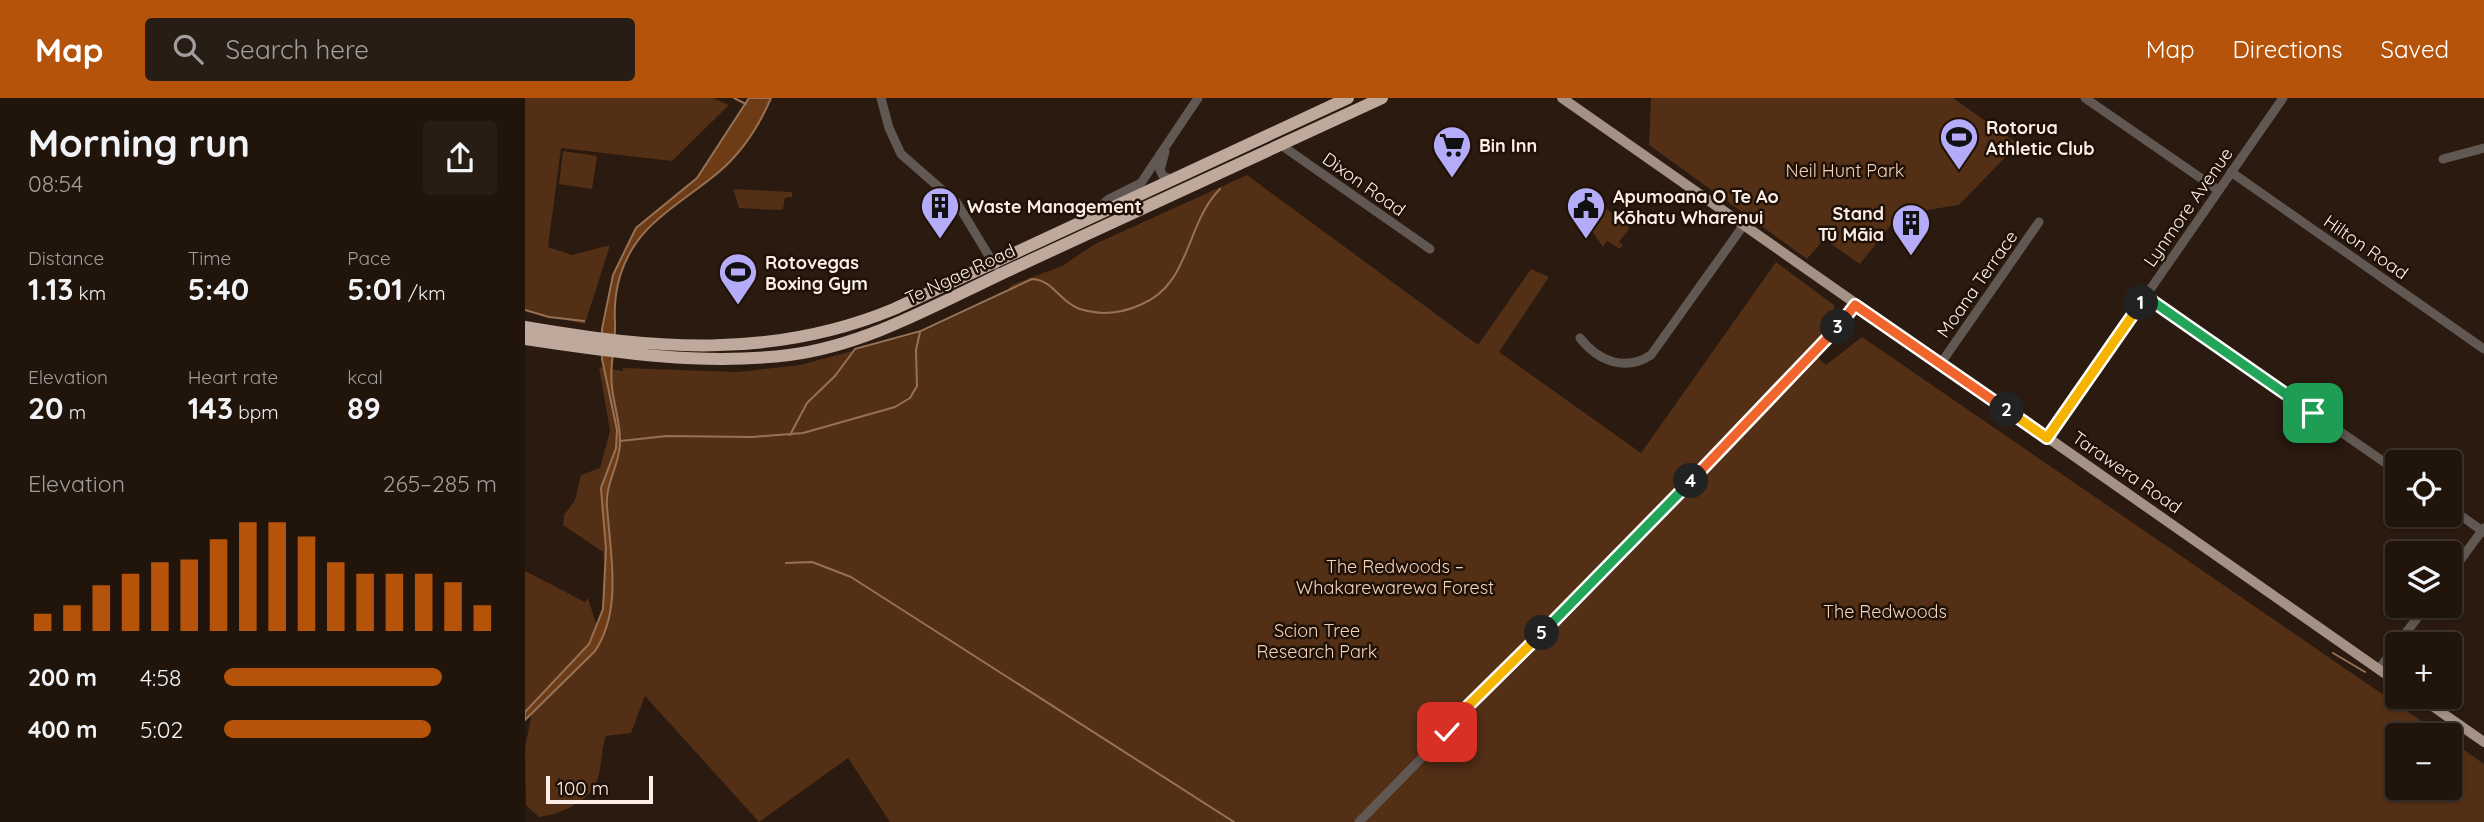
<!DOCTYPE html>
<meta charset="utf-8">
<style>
body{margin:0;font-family:Quicksand,sans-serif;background:#281d14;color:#f1f3f6;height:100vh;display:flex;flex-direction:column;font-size:26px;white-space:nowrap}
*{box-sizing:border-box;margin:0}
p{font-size:23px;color:#a29e9d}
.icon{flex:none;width:38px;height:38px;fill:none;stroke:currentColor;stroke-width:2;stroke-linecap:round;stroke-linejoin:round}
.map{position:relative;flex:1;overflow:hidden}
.sheet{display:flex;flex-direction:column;background:#20140b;width:525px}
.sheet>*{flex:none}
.fabs{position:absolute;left:1860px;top:352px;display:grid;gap:14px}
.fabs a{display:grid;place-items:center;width:77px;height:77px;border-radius:7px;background:#20140b;box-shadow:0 2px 5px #0004,0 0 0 2px #3d332c;font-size:35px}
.scale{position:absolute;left:21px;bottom:18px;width:107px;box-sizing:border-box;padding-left:7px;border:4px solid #faeee7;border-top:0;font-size:19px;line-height:24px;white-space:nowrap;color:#faeee7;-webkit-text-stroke:5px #201107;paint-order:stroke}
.pin{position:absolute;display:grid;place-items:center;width:60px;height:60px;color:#fff;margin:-30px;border-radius:14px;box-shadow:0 4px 10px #0006}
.km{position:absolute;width:35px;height:35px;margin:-18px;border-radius:50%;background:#222;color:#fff;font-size:19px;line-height:35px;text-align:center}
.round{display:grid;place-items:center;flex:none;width:74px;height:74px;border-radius:7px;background:#281d14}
.headline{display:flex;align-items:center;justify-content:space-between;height:119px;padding:0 28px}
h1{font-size:38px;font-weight:800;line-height:52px}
.stats{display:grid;grid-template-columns:repeat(3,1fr);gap:10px;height:119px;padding:7px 28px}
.stats div{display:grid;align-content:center}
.stats b{font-size:30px;font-weight:800}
.stats small{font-size:19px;font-weight:400}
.stats p{font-size:19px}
.chart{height:196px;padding:14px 28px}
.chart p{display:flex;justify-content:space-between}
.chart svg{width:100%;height:126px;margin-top:7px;stroke:#b45309;stroke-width:6}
ul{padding:0 28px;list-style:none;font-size:23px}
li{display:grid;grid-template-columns:112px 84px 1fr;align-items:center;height:52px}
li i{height:18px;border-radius:9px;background:#b45309}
header{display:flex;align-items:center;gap:42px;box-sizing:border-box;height:98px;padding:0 35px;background:#b45309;color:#fff}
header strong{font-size:33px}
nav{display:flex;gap:38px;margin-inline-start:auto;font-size:24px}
.search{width:490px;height:63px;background:#281d14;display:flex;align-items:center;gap:18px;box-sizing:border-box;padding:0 24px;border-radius:7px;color:#a29e9d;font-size:26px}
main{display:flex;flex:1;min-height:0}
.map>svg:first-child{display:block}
.green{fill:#532f16}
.water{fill:#6d3b15;stroke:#977154;stroke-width:2}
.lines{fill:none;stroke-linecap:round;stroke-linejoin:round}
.stream{stroke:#977154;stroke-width:2}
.minor{stroke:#615853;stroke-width:9}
.major{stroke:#a49287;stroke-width:10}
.highway{stroke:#bfa99c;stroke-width:12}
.split-1-casing{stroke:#fff;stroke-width:14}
.split-2-casing{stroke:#fff;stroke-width:14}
.split-3-casing{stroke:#fff;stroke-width:14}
.split-4-casing{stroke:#fff;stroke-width:14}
.split-5-casing{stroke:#fff;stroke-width:14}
.split-6-casing{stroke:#fff;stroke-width:14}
.split-1{stroke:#22a559;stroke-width:9}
.split-2{stroke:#f5b400;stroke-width:9}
.split-3{stroke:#f0652b;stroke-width:9}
.split-4{stroke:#f0652b;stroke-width:9}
.split-5{stroke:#22a559;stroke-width:9}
.split-6{stroke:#f5b400;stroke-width:9}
.labels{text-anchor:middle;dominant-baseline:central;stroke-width:5;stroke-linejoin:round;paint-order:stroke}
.poi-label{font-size:18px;font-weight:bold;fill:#faeee7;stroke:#201107;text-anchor:start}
.park-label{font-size:18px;fill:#f4d3be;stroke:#201107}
.street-label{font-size:18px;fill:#faeee7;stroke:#201107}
</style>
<header>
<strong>Map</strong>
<div class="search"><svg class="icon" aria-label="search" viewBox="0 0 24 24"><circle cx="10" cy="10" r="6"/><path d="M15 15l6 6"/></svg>Search here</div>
<nav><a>Map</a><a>Directions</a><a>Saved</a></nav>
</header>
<main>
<section class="sheet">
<div class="headline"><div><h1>Morning run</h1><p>08:54</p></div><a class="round"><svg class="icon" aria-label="share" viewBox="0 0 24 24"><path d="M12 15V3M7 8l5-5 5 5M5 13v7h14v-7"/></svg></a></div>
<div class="stats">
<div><p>Distance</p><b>1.13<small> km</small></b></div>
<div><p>Time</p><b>5:40</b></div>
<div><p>Pace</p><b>5:01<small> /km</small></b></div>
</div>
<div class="stats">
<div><p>Elevation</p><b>20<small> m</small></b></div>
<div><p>Heart rate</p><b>143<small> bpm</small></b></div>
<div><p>kcal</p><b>89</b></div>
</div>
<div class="chart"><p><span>Elevation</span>265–285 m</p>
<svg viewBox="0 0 160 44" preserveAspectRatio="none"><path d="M5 44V38M15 44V35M25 44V28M35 44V24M45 44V20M55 44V19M65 44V12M75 44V6M85 44V6M95 44V11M105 44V20M115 44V24M125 44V24M135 44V24M145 44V27M155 44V35"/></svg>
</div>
<ul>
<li><b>200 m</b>4:58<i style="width:80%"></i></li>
<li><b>400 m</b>5:02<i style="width:76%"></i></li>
</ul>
</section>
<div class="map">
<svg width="1959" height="724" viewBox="0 0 1959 724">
<rect width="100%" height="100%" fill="#2a1a0f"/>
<path class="green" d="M0,0H188L204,7L147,63L36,50L23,149L47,157L85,147L60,226L0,213Z
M1126,0H1428L1493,46L1434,107L1402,112L1380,109L1335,166L1299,141L1282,161L1124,47Z
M38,53L72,58L67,91L34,86Z
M722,77L953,247L1006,171L1024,179L974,254L1116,355L1251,164L1309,207L1310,217L1286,253L1301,267L1337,239L1917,637H1872V690H1925V642L1959,666V724H365L323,660L234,724L120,598L106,635L81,638C75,653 78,672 70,687C61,705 33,717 14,719L1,707L0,650L7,614L0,619V473L60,504L63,500L75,538L83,501L78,454L38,427L39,417L50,402L56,377L75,370L85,333L74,269L98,273V270L213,274L275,267L398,234L482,194L486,187L537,168L570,146Z
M208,91L267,94V99L260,100L258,111L254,112L214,110Z
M1060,96L1101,125L1104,131L1094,144L1098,147L1095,151L1082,143L1078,149L1065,130L1067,118L1051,107Z"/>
<path class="water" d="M224,0H246C234,28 218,53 195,73C155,107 111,125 95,178C90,195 89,208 90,225C91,246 84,267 87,289C89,308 96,326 95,346C94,368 80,386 82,408C85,455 98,511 70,553L0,622V614L64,546L78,511L81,451L76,390L91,350L92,332L77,261V231L88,177L111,130L172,80Z"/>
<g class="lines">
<path class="stream" d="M209,0L221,6
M0,212L24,219L59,223
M265,337L282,305L310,278L330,251L396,233L507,181C526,182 532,198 547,207C555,213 568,214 578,215C591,215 604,212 615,207C666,187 660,126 695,91
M95,343L142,338L227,339L278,335L370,309L385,300L392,288L391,252L395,234
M261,465L287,464L326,479L709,724
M1808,555L1840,574"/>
<path class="minor" d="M356,0L364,30L376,56L432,105L470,168
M1560,0L1693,92
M756,47L905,151
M640,54L635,72L638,78L648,82
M1918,61L1959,50
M1706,74L1959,251
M562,119L584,101L616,85L673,0
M1620,198L1872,373
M1055,240C1073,263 1100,274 1126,257L1218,128
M1416,265L1514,124
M1522,340L1758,0
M1925,410L1959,434
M1925,476L1959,430
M1854,571L1901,508
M922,633L944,607L1291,253L1330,207
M834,724L925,631"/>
<path class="major" d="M1037,0L1872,584
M1893,598L1959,644"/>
<path class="highway" d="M0,229C128,251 246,262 369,211L823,0
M0,241C87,254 176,268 264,257C344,247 419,202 491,169C613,113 735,56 857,0"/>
</g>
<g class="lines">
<g class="split-1-casing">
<path id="split-1" d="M1616,205L1620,198L1788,315"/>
</g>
<g class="split-2-casing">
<path id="split-2" d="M1482,312L1522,340L1616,205"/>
</g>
<g class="split-3-casing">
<path id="split-3" d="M1313,229L1330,207L1482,312"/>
</g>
<g class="split-4-casing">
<path id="split-4" d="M1166,383L1313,229"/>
</g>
<g class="split-5-casing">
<path id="split-5" d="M1017,535L1166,383"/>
</g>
<g class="split-6-casing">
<path id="split-6" d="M922,634L944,607L1017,535"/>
</g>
<use href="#split-1" class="split-1"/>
<use href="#split-2" class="split-2"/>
<use href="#split-3" class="split-3"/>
<use href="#split-4" class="split-4"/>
<use href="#split-5" class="split-5"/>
<use href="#split-6" class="split-6"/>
</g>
<defs>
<g id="stadium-pin" transform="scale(2.0125)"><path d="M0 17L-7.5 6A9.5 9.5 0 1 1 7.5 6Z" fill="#b4acf9" stroke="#201107"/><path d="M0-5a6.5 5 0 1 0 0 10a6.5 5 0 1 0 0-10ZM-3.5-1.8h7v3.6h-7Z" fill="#111"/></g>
<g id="supermarket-pin" transform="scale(2.0125)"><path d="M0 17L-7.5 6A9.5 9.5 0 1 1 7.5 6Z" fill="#b4acf9" stroke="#201107"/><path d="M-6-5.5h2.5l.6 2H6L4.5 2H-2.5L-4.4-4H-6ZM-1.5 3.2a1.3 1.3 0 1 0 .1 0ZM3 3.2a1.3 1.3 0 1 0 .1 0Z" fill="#111"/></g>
<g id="building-pin" transform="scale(2.0125)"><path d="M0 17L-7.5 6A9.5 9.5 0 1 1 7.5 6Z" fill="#b4acf9" stroke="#201107"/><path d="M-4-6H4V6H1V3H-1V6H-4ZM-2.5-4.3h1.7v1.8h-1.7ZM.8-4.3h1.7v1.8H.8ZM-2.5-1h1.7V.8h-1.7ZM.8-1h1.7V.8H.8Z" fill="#111"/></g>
<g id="civic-pin" transform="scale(2.0125)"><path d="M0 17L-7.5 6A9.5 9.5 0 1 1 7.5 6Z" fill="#b4acf9" stroke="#201107"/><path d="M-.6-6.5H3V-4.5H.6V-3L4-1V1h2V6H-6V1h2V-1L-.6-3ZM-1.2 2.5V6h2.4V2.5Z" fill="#111"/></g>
</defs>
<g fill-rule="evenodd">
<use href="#stadium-pin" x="1434" y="39"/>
<use href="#supermarket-pin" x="927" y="47"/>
<use href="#building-pin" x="415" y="108"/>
<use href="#civic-pin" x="1061" y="108"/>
<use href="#building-pin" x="1386" y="125"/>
<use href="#stadium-pin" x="213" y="174"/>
</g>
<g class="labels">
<g class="poi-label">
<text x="1461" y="29">Rotorua<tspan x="1461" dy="21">Athletic Club</tspan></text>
<text x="954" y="47">Bin Inn</text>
<text x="1088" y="98">Apumoana O Te Ao<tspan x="1088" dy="21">Kōhatu Wharenui</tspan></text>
<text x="442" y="108">Waste Management</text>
<text x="1359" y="115" text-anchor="end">Stand<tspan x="1359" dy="21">Tū Māia</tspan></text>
<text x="240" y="164">Rotovegas<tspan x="240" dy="21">Boxing Gym</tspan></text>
</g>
<g class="park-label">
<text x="1320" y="72">Neil Hunt Park</text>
<text x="870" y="468">The Redwoods –<tspan x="870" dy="21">Whakarewarewa Forest</tspan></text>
<text x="1360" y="513">The Redwoods</text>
<text x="792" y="532">Scion Tree<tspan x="792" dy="21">Research Park</tspan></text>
</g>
<g class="street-label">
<text transform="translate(839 86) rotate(35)">Dixon Road</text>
<text transform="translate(1663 109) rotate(-55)">Lynmore Avenue</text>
<text transform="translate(1841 149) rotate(35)">Hilton Road</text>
<text transform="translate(435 176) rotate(-25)">Te Ngae Road</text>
<text transform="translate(1452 186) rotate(-55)">Moana Terrace</text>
<text transform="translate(1602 374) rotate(35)">Tarawera Road</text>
</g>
</g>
</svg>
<div class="fabs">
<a><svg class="icon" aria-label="locate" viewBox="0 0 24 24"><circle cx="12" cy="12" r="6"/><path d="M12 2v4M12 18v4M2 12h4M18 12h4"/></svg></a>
<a><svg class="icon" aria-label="layers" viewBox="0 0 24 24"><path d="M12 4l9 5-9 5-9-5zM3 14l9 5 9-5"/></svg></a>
<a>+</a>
<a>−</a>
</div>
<div class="scale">100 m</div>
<div class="pin" style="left:1788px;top:315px;background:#1e9e55"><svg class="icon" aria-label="arrive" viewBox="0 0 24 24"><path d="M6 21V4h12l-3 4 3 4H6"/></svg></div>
<div class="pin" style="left:922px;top:634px;background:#d93025"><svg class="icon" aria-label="check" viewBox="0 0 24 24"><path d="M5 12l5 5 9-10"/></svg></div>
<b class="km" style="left:1616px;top:205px">1</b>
<b class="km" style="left:1482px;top:312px">2</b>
<b class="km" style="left:1313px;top:229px">3</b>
<b class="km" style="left:1166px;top:383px">4</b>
<b class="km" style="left:1017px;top:535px">5</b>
</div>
</main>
